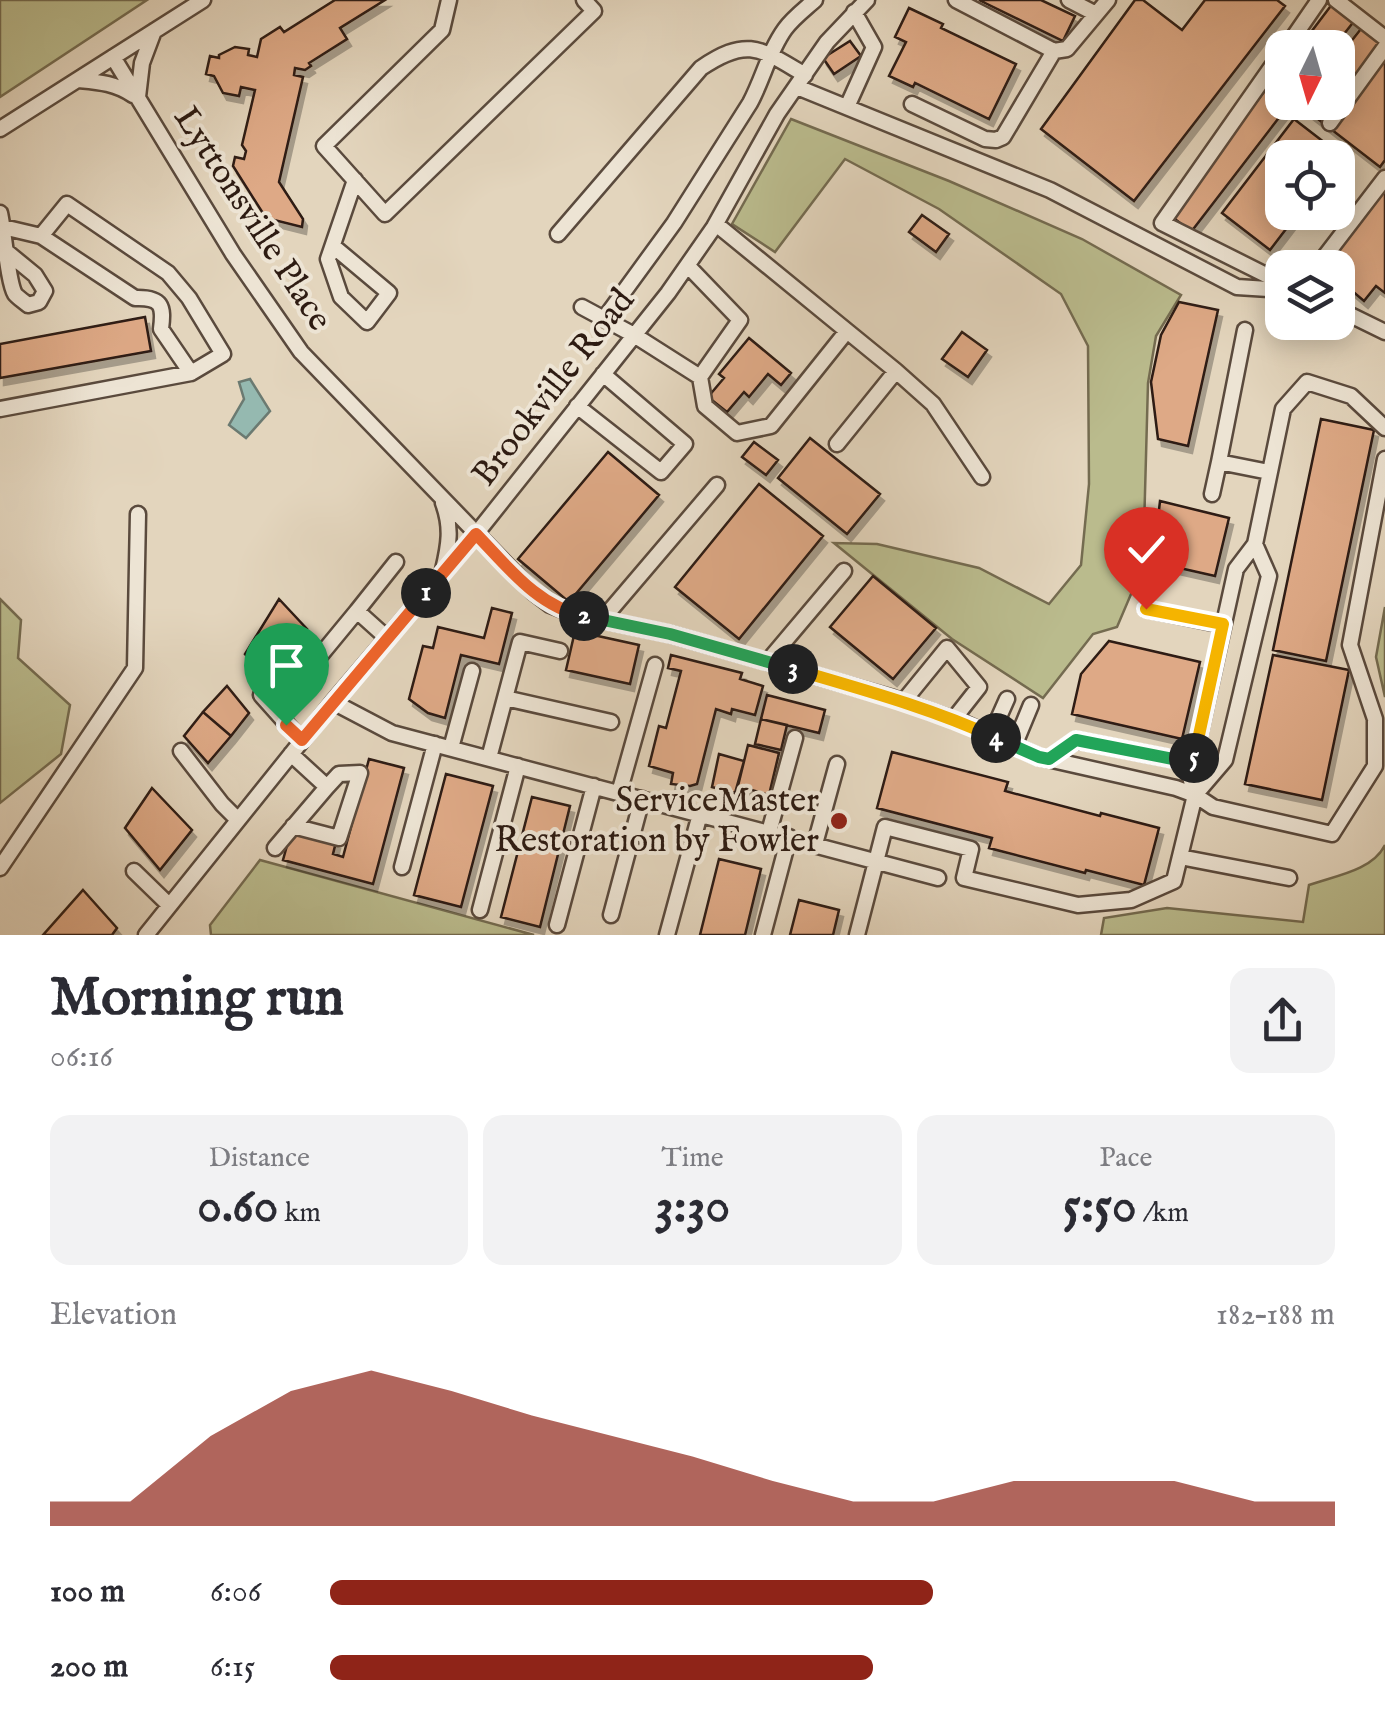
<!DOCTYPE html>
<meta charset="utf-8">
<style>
body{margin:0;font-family:"IM FELL English",serif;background:#f2f2f3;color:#2b2b33;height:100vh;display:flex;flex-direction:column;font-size:38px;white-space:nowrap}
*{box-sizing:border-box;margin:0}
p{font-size:32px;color:#7c7c81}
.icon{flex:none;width:55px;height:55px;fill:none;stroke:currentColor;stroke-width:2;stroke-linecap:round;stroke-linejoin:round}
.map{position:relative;height:935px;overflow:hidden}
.panel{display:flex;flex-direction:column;background:#fff;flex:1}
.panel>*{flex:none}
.needle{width:65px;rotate:185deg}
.controls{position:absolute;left:1265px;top:30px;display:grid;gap:20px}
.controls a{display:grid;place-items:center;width:90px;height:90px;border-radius:20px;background:#fff;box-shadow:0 5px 25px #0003;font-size:50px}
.pin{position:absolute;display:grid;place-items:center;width:85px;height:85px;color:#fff;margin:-102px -42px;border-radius:50% 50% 50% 0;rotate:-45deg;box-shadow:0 0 10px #0007}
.pin .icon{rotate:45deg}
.km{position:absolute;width:50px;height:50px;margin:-25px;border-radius:50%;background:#222;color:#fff;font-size:28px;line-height:50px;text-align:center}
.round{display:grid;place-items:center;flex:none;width:105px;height:105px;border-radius:20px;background:#f2f2f3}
.headline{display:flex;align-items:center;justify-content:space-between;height:170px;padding:0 50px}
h1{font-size:55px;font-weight:700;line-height:75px}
.metrics{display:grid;grid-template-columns:repeat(3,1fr);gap:15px;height:170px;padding:10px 50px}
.metrics div{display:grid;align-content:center;border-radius:20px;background:#f2f2f3;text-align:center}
.metrics b{font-size:50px;font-weight:700}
.metrics small{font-size:28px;font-weight:400}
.metrics p{font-size:28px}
.chart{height:280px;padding:20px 50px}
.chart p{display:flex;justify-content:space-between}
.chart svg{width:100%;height:180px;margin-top:10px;fill:#8f2418;opacity:.7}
ul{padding:0 50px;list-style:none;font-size:32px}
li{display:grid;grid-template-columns:160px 120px 1fr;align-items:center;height:75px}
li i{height:25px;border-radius:12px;background:#8f2418}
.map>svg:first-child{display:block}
.green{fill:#babb8d;stroke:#746b50;stroke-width:2.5}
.water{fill:#95b9b0;stroke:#6b7a71;stroke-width:2.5}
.building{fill:#dea986;stroke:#2d1b12;stroke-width:2.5;filter:url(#shadow)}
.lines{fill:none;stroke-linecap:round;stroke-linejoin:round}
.minor-casing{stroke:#5a4a3d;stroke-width:19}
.minor{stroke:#ede4d4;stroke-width:14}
.split-1-casing{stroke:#fff;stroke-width:20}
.split-2-casing{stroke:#fff;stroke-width:20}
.split-3-casing{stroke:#fff;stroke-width:20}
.split-4-casing{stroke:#fff;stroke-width:20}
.split-5-casing{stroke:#fff;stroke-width:20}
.split-6-casing{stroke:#fff;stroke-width:20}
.split-1{stroke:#f0652b;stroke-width:12}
.split-2{stroke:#f0652b;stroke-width:12}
.split-3{stroke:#22a559;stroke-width:12}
.split-4{stroke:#f5b400;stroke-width:12}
.split-5{stroke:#22a559;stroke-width:12}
.split-6{stroke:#f5b400;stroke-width:12}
.poi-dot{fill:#8f2418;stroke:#ede4d4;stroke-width:4}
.labels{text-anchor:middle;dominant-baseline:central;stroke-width:8;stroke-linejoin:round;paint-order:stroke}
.street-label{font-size:35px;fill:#2d1b12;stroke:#ede4d4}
.poi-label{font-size:35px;fill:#2d1b12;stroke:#ede4d4;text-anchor:end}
</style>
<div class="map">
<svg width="1385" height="935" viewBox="0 0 1385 935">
<defs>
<filter id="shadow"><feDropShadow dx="4" dy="7" stdDeviation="0" flood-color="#0004"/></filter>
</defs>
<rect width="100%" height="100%" fill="#e3d5bd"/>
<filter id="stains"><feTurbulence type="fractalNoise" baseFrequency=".002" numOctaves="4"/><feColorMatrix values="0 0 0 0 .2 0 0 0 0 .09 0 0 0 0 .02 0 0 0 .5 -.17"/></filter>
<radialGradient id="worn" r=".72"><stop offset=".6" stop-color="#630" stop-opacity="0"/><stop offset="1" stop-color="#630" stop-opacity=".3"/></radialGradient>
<path class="green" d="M0,0H147L0,97Z
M791,119L949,181L1082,239L1181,295L1156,336L1148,383L1143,566L1117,627L1093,634L1043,698L952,639L834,543L877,544L979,568L1049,604L1081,565L1089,484L1088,346L1061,294L939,209L845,159L775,252L732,224Z
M0,599L21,620L18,658L70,705L61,754L0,803Z
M1385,607V697L1376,657Z
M1385,845V935H1101L1104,918L1167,908L1303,922L1309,885C1334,876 1372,871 1385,845Z
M260,860L534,935H211L210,925Z"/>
<path class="water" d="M250,379L270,411L246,438L229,425L244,399L239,382Z"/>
<path class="building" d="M335,0H385L340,28L347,39L309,63L311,66L305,70L295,68L294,75L303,77L279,182L303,219L302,227L266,218L233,166L235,157L244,159L246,151L242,145L255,90L241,87L239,96L223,93L214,76L206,74L210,56L219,58V55L235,47L249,49L248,55L257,57L261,39L280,27L284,32Z
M979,0H1041L1075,16L1063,41Z
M1135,0H1143L1182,30L1205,0H1277L1285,6L1134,201L1041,129Z
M1333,3L1355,20L1333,48H1299Z
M909,8L943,24L941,28L1016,64L989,119L915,83L913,87L889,76L906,42L895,37Z
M1364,25L1385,41V160L1380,167L1301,106L1303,102H1338V58Z
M850,41L861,56L834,74L823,58Z
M1282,68V102H1291L1191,232L1170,215Z
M1294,119L1342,156L1338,162V158H1282V212H1299L1270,250L1222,213Z
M1385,177V293L1376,286L1364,301L1338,279V268H1328L1339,253L1329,245Z
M922,215L949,234L936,252L909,232Z
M1179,302L1218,310L1188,446L1158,439L1151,382L1161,335Z
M145,317L151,351L0,378V344Z
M962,332L987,350L968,377L942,359Z
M749,338L791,373L781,385L768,374L749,397L744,392L727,412L708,397L724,378L719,374Z
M1321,419L1374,430L1326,661L1273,650Z
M810,438L880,494L847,534L778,478Z
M754,442L778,460L766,475L742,457Z
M608,452L659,495L569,602L518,559Z
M759,484L823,536L739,639L675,587Z
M1160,501L1229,518L1215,576L1153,562Z
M873,576L936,628L893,679L830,627Z
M279,599L307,629L266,678L245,654Z
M492,608L512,613L499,664L461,655L445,718L428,713L409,699L423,646L433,648L438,627L484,638Z
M575,631L639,645L630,684L566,670Z
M1109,641L1200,662L1182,739L1072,714L1081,674Z
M671,655L742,673L740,679L763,686L755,715L732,709L731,714L716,709L697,784L690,786L671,784L673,773L649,766L659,726L666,728L681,671L668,668Z
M1273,655L1349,670L1322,800L1245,784Z
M227,686L249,713L231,736L203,712Z
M767,695L825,710L819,733L761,719Z
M203,712L231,736L208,763L184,736Z
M761,719L787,725L781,750L755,744Z
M748,745L779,753L769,795L738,786Z
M892,752L1008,782L1005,791L1100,816L1101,813L1159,828L1144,885L1086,870L1085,873L989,848L992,838L877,808Z
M719,754L744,761L735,793L712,787Z
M369,759L404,768L373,884L283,860L291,831L336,842L333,854L343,857Z
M446,774L493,786L461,907L414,895Z
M152,788L192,830L160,870L125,828Z
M532,797L570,806L540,927L501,917Z
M719,859L761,869L745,935H700Z
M83,890L117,928L112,935H43Z
M799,900L839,910L833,935H790Z"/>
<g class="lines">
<g class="minor-casing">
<path id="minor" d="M449,0L442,30L324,146L385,214L594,11L584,0
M1069,0L1096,14
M1336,0L1385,38
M1286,48L1319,0
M1054,51L1067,49L1108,0
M1282,52L1162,223L1282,283
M113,57L233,254L301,352L533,592L550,605L573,614L670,634L893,698L966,724L1039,757L1176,788L1195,795L1213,807L1332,834L1375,766V719L1350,645L1385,459
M78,80C99,82 115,83 133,95
M797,87L1050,190L1237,287L1282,290
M138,97L142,63L154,31
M912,104L985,139L996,140L1003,137L1054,51L956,0
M847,107L874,47L854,12
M1330,123L1385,47
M0,129L203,0
M0,213C4,230 8,283 15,294C16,296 27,304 28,305L39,302L45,291L35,275L7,252
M3,227L41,236L67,204L168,273L189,298L223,354L191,373L161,329C164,306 162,297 135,298L41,236
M558,234L701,68C748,36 761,49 805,75
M333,246L389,293L367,322L341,297L328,259L355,180
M1316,268L1385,178
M582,307L634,335L700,377L740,320L688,266
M1338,309L1385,332
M604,319L674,223L750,103C763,79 769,51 785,29C793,18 805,9 815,0
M1245,330L1219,462L1269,472
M896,371L933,404L982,477
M700,377L705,406L737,433L771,426L847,331L716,224
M577,406L661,472L685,444L603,374
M0,409L191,373
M837,444L896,371L847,331
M1212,494L1219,462
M443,503C452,527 449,545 443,570
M1146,609L1223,625
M357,611L396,562
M602,620L717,485
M768,661L844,571
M291,691L357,611L387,638
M261,695L302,741
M505,698L611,722
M333,702L392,733L938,878
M903,702L947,648L979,687L953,720
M991,735L1007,699
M1014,746L1031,705
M451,748L472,671
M181,751L222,804L238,820
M489,758L520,642L560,651
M1049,759L1076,740L1193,763
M619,793L655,665
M1195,795L1190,777L1236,569L1255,544L1283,409L1307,382L1351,396L1385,428
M293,826L339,838L360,773L339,774L327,787
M769,832L795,738
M815,844L837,764
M275,848L327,787L291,754
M1180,857L1289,878
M402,867L435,744
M0,868L135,668L138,514
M134,871L169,905
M480,910L518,766
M611,915L642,799
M557,925L594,786
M146,935L333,702L476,534L668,293L714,227L777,114L827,42L867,0
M667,935L700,814
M763,935L789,837
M857,935L885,827L971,849L964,878L1078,905L1131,900L1174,881L1195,795L1225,760L1269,576L1255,544"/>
</g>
<use href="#minor" class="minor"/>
</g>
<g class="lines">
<g class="split-1-casing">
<path id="split-1" d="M286,725L302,740L426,593"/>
</g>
<g class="split-2-casing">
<path id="split-2" d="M426,593L476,534C508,567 538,607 584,616"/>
</g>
<g class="split-3-casing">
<path id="split-3" d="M584,616L670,634L793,669"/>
</g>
<g class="split-4-casing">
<path id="split-4" d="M793,669C861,689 931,708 996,738"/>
</g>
<g class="split-5-casing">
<path id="split-5" d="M996,738L1039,757L1049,759L1076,740L1193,763L1194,758"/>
</g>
<g class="split-6-casing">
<path id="split-6" d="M1146,609L1223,624L1194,758"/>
</g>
<use href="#split-1" class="split-1"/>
<use href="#split-2" class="split-2"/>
<use href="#split-3" class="split-3"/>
<use href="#split-4" class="split-4"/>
<use href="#split-5" class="split-5"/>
<use href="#split-6" class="split-6"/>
</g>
<circle class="poi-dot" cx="839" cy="821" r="10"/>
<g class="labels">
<g class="street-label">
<text transform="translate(252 219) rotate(57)">Lyttonsville Place</text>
<text transform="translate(554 388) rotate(-52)">Brookville Road</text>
</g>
<g class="poi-label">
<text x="819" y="801">ServiceMaster<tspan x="819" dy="40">Restoration by Fowler</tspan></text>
</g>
</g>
<rect width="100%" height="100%" filter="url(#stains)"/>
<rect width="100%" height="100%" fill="url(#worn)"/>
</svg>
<div class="controls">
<a><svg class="needle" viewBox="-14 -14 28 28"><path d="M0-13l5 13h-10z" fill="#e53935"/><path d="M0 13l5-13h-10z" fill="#7c7c81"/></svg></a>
<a><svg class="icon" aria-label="locate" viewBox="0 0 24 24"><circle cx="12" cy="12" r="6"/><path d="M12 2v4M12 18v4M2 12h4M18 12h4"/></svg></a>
<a><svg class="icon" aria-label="layers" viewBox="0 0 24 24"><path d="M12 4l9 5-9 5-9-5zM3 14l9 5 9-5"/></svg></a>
</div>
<div class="pin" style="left:286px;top:725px;background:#1e9e55"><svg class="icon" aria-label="arrive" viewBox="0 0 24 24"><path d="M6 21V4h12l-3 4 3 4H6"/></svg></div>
<div class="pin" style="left:1146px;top:609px;background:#d93025"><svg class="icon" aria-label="check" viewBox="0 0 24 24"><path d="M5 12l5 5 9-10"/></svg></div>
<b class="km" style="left:426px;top:593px">1</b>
<b class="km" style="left:584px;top:616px">2</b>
<b class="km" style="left:793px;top:669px">3</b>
<b class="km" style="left:996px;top:738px">4</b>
<b class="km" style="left:1194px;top:758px">5</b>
</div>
<section class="panel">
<div class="headline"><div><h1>Morning run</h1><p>06:16</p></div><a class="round"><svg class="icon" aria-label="share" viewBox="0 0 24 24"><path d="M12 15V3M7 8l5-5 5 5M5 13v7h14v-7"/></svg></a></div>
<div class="metrics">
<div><p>Distance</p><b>0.60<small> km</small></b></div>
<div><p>Time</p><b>3:30</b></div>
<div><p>Pace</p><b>5:50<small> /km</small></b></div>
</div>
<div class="chart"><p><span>Elevation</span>182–188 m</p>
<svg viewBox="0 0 160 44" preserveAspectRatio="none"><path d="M0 44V38L10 38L20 22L30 11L40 6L50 11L60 17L70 22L80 27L90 33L100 38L110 38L120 33L130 33L140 33L150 38L160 38V44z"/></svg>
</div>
<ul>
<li><b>100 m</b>6:06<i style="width:60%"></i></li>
<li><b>200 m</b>6:15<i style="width:54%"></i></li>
</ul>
</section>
